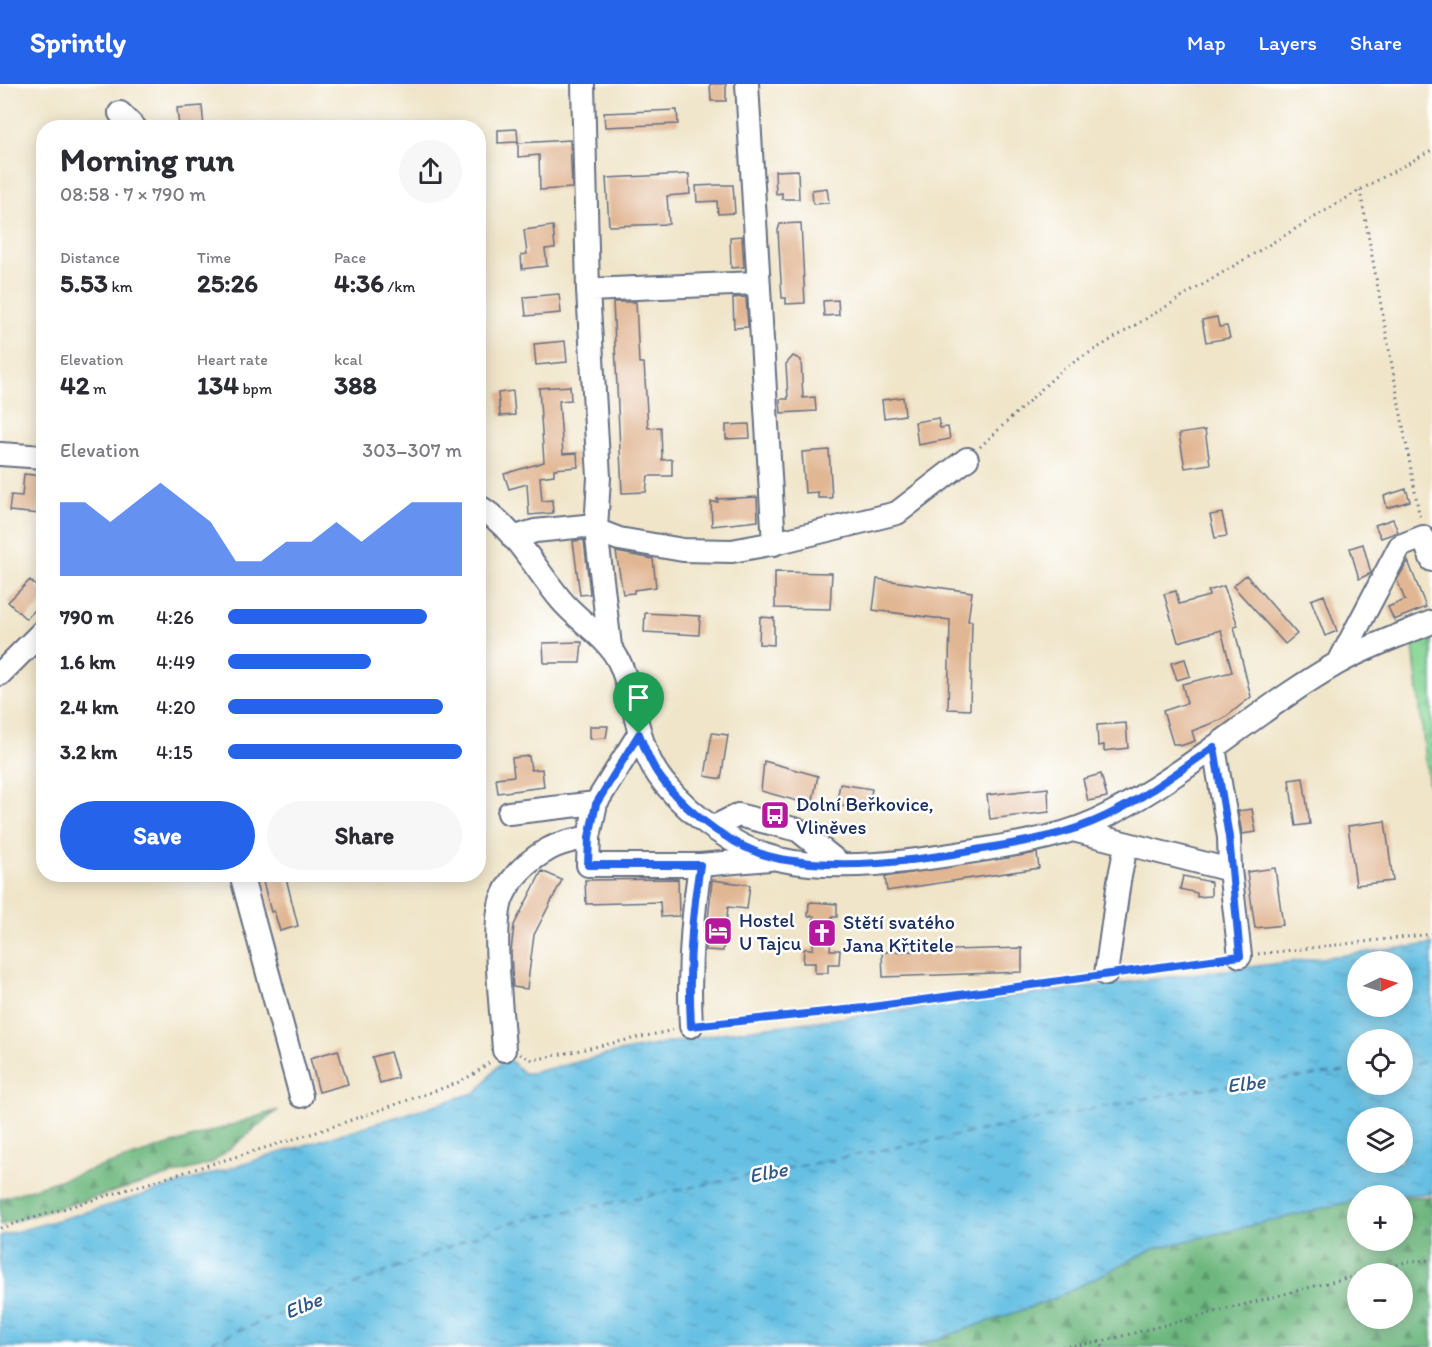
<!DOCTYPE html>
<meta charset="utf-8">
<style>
body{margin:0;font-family:Itim,sans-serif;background:#f7f7f7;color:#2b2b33;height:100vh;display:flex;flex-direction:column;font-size:22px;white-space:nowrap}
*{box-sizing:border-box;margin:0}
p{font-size:20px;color:#7c7c81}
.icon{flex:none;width:33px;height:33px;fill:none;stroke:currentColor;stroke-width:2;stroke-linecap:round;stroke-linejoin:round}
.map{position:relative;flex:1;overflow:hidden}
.side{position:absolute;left:36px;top:36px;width:450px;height:762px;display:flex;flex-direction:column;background:#fff;border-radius:24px;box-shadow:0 3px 15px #0003}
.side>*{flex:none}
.needle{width:39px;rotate:85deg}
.tools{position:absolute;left:1347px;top:867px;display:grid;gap:12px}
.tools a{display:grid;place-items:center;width:66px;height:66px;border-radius:50%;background:#fff;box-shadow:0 3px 15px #0003;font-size:30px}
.pin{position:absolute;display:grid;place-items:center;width:51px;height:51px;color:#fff;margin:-62px -26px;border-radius:50% 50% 50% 0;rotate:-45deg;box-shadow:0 0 6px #0007}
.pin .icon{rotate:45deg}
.round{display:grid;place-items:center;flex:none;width:63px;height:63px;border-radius:32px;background:#f7f7f7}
.overview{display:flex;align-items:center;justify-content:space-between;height:102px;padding:0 24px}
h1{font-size:33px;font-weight:800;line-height:45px}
.stats{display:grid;grid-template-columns:repeat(3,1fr);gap:9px;height:102px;padding:6px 24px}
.stats div{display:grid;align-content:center}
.stats b{font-size:26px;font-weight:800}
.stats small{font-size:16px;font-weight:400}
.stats p{font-size:16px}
.chart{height:168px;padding:12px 24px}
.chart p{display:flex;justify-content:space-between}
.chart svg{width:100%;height:108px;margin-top:6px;fill:#2563eb;opacity:.7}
.action{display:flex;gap:12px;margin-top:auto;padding:12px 24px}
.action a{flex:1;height:69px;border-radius:36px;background:#2563eb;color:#fff;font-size:24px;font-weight:800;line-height:69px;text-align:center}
.action a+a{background:#f7f7f7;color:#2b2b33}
ul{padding:0 24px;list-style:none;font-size:20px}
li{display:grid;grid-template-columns:96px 72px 1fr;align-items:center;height:45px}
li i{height:15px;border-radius:8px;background:#2563eb}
header{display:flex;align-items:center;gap:36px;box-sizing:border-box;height:84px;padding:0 30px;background:#2563eb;color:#fff}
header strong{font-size:28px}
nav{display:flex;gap:33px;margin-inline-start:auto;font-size:21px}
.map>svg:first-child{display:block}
.grass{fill:url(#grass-tufts);stroke:#52837a;stroke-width:1.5}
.forest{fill:url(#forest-firs);stroke:#44746e;stroke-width:1.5;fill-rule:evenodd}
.water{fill:url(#water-ripples);stroke:#4078a0;stroke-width:1.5;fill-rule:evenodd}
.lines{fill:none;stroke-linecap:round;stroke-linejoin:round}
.ferry{stroke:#315a86;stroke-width:1.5;stroke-dasharray:8 6;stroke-linecap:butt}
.building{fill:#e1b693}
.minor-casing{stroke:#666f83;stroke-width:26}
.path{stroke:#666f83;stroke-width:3;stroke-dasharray:1.5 4.5;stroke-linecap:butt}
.minor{stroke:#fff;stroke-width:22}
.route-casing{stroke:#fff;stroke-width:12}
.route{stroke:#2563eb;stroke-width:8}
.labels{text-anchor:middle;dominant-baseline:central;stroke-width:5;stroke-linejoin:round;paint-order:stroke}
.poi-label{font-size:20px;fill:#1b2f5e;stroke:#fff;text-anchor:start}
.water-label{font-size:21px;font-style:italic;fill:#315a86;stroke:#fff}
</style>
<header>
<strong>Sprintly</strong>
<nav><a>Map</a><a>Layers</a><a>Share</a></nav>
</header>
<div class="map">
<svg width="1432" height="1263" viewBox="0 0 1432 1263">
<defs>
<pattern id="grass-tufts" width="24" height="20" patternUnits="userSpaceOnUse" patternTransform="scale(1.5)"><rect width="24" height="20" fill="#88d796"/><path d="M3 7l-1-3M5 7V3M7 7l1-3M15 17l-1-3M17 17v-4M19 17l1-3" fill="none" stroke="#75b984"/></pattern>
<pattern id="forest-firs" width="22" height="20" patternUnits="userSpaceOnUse" patternTransform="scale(1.5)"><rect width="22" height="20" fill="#6eb87f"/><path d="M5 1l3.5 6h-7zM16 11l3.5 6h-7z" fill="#5a966b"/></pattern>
<pattern id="water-ripples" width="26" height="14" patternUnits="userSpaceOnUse" patternTransform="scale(1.5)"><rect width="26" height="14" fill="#65c0e3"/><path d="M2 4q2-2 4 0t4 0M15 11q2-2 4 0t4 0" fill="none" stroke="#529cbb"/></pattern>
</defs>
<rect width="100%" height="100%" fill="#fff"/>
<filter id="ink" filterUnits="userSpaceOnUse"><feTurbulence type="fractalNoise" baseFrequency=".0167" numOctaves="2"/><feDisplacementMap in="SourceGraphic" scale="12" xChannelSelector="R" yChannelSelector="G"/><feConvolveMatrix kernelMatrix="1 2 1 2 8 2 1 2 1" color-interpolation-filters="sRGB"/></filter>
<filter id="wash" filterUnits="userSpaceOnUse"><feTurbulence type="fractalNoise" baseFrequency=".008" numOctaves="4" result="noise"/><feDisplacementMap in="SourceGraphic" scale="24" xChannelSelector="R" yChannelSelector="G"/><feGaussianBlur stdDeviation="1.35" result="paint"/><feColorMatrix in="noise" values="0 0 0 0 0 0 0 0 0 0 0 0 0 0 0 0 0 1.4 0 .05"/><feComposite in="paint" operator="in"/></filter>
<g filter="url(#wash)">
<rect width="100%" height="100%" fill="#f0e5c9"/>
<path class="grass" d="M1432,554V730L1413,562Z"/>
<path class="forest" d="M278,1026L212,1079L0,1141V1115Z
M1403,1113H1432V1263H914L1051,1216L1153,1165L1357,1116L1358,1156H1402ZM1358,1190H1402V1234H1358Z"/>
<path class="water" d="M1432,860V1110L1358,1112L1357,1116L1153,1165L1051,1216L914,1263H0V1152L101,1124L477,1008L502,977H511L523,989H531L619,968L722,949ZM1358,878H1402V922H1358ZM1358,956H1402V1000H1358ZM1358,1034H1402V1078H1358Z"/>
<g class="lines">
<path class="ferry" d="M1402,981L1432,977
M198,1263L508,1139L1185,1007L1358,986"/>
</g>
<g id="blocks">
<path class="building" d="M710,0H726V17H711Z
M202,22L204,44H179L177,24Z
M677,26L678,40L605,43L604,29Z
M517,45L518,58L498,59V46Z
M570,56L572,104L540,106L539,71L518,73V59Z
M798,86L799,115H782V109L776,110L775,87Z
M689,90L690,110L667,112L669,140L609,142L606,94Z
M718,101H733L735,129L718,130L717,117L697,118L696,102Z
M827,104L829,119L813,120L812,106Z
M801,139L805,219L786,220V214H782L778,146L780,140Z
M553,142L555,164L545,165L547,182L522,185L521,171L527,170L524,146Z
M742,152L744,183L731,184L730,153Z
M559,210L561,229L526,232L524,213Z
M746,213L748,243L734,244L733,214Z
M838,216L839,231L824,232L823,217Z
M613,218H636L639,279H644L648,344L661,343L662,376L672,375V392H648L646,408L622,409Z
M1217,233L1219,243L1227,242L1230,254L1206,258L1202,236Z
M565,257L567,278L536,281L534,260Z
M793,272L801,276L803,314L815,313L816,327L781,329L780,315H788L786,280Z
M570,302L571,316L559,317L563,370L577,369L578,383L554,385V391L540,393L542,417L552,416L553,429L529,431L527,400L509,405L504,390L544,378L539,304Z
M513,307L515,331L500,332L498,309Z
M903,313L905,331L884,334L882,316Z
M938,334L940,344L948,343L950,355L918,361L915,338Z
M749,340L750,354L726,355V341Z
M1205,346L1210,380L1185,384L1179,350Z
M829,366L832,414H818V408L805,409L802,368Z
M24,390L43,392L40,430L9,427L11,411L22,412Z
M1406,405L1410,417L1387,424L1384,412Z
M757,413L758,437L712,442L711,418H718L717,415Z
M1222,429L1227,452L1215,454L1210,431Z
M1393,435L1398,448L1381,454L1375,441Z
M584,456L590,510L580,511L573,457Z
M1363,460L1371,489L1359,495L1350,464Z
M616,468L653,475L656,503L634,506V509L623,510Z
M1408,477L1426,523L1394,536L1388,523L1405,516L1397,496Z
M775,488L832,489L830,525L775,524Z
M1246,491L1297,550L1285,560L1233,502Z
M877,495L972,508L968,537H972L970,626L948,625L950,536L873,526Z
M30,496L44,510V517L26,535L8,518Z
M1224,502L1238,542L1234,543L1251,613L1223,635L1192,647L1195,657L1180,662L1179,660H1173L1163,627L1187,619L1182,600L1232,588L1221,546L1178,558L1164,510L1176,507L1179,520L1209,512L1208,507Z
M1324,511L1337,547L1325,552L1311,516Z
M645,529L700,532L699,551L644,548Z
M760,533L774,534V561L759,560Z
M582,558L580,579H544L543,559Z
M1185,575L1190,592L1177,596L1171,579Z
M1126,639L1128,664L1104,667V661L1098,662L1097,641Z
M590,642H608L606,654L590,655Z
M712,649L728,651L721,695L705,692Z
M529,672L531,686L542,685L544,703L498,709L496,694L514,692L512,674Z
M764,677L818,692L812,721L761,707Z
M1101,690L1107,713L1088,717L1083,695Z
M1303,694L1310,740L1296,742L1289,696Z
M840,700L872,705L868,726L836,721Z
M1048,704L1049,728L990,735L987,711Z
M1252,725L1256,748L1242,750L1238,727Z
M1385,737L1393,797L1356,801L1348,742Z
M1037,769L1039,784L887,807L885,793Z
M1275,784L1283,841L1255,844L1247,788Z
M542,787L562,796L534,851L527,905L513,903L511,868L514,841Z
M261,790H285L298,842L280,847L274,827L271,828Z
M1183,792L1211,798V812L1197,813V809L1180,805Z
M678,795L679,832L661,833L660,818L586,820L585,796Z
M712,796L750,801L747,825L728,823L723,867L705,866Z
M812,818L837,820V833H832L830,866H840L839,880H828V889H815V879H803L804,865H813L814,832H808L809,819Z
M1022,864V888L883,893L882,868Z
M338,966L348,1000L319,1008L310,974Z
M390,968L398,994L380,999L372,973Z"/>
</g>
</g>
<g filter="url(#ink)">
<use href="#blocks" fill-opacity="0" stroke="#666f83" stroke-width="1.5"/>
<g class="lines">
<g class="minor-casing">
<path id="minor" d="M583,0L588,206L599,393L596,446L610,562
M747,0L774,460
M120,29L135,44
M588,206L757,199
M0,370L44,373
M478,422C514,443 535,485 561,516C580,539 610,554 621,582C637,621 636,665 664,699C691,732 736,765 778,775C839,789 914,777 975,767C1021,759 1066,753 1108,731C1190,689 1259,624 1338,579C1368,562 1401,551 1432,538
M513,454L535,447L585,442L619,455L683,466L732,467L775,459L897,429L967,375
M1339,578L1400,462L1423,453L1432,476
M0,590L44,546
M1214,663L1229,753L1230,786
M596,719L589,753L588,781H700L770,775
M509,729L596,719L639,650
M714,743L738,731L798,746L839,779
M1073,746L1230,786L1240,872
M241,790L301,1012
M1106,890L1119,797L1126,762
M691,942C688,888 692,835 700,781
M504,966C502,931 491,843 502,814C511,792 529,776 549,765C561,758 576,756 589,753"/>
</g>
<path class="path" d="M1360,106L1420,435
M980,363L1064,284L1360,106L1432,66
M1258,870L1432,850
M1124,888L1222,874
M708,941L865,924L1088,893
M520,970L533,976L674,946
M0,1144L314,1049L457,999L474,990L490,978
M1362,1190L1410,1177L1432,1176
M1099,1258L1358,1191
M1062,1263L1099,1258L1103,1263"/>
<use href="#minor" class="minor"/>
</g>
</g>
<g class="lines" filter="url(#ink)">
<g class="route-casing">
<path id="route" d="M639,650C646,667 652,684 664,698C690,732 738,767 780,775C843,786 908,778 970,767C1017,759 1063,753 1106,732C1144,714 1179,687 1214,663L1229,753L1240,872L865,924L691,942C688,888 691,835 700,781H588L589,753L596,720Z"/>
</g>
<use href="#route" class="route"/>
</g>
<defs>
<g id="bus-square" transform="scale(1.5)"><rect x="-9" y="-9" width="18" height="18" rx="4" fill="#b5179e" stroke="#fff"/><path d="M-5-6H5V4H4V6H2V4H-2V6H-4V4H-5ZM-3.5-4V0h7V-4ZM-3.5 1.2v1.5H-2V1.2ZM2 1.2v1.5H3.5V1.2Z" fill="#fff"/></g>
<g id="hotel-square" transform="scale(1.5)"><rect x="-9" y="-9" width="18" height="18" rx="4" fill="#b5179e" stroke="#fff"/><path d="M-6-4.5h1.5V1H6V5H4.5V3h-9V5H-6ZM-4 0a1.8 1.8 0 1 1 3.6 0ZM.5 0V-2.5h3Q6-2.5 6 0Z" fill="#fff"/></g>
<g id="church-square" transform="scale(1.5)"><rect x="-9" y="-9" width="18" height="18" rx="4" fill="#b5179e" stroke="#fff"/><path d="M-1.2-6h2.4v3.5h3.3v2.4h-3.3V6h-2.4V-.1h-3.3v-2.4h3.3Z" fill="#fff"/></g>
</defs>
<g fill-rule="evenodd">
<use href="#bus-square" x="775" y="731"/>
<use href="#hotel-square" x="718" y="847"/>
<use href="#church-square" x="822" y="849"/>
</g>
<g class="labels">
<g class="poi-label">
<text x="796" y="720">Dolní Beřkovice,<tspan x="796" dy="23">Vliněves</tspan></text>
<text x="739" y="836">Hostel<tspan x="739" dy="23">U Tajcu</tspan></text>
<text x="843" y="838">Stětí svatého<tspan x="843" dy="23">Jana Křtitele</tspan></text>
</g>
<g class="water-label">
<text transform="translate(1246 999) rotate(-7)">Elbe</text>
<text transform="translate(768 1088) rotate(-11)">Elbe</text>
<text transform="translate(303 1221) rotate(-22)">Elbe</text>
</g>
</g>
</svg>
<div class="tools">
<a><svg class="needle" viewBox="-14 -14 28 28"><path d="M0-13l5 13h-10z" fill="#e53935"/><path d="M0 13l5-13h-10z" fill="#7c7c81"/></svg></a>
<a><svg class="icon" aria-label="locate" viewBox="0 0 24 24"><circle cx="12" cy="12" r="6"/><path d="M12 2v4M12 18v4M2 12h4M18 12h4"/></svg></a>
<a><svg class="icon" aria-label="layers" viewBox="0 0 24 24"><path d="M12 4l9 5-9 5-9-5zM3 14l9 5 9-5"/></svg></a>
<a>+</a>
<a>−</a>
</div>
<div class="pin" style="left:639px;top:650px;background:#1e9e55"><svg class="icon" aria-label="arrive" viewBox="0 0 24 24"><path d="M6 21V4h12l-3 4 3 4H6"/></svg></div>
<section class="side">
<div class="overview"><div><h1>Morning run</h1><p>08:58 · 7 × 790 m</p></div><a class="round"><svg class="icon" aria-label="share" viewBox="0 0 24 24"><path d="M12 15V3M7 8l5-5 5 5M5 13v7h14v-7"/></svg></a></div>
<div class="stats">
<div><p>Distance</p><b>5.53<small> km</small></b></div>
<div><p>Time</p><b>25:26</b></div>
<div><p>Pace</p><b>4:36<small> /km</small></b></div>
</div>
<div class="stats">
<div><p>Elevation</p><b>42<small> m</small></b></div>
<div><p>Heart rate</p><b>134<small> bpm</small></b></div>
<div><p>kcal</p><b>388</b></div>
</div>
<div class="chart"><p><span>Elevation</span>303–307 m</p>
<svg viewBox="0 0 160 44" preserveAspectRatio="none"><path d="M0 44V14L10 14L20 22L30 14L40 6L50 14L60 22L70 38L80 38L90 30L100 30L110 22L120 30L130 22L140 14L150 14L160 14V44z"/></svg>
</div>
<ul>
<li><b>790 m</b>4:26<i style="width:85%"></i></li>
<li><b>1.6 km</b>4:49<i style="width:61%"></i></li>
<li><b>2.4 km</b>4:20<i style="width:92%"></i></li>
<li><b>3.2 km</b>4:15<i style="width:100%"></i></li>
</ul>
<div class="action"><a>Save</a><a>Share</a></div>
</section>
</div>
